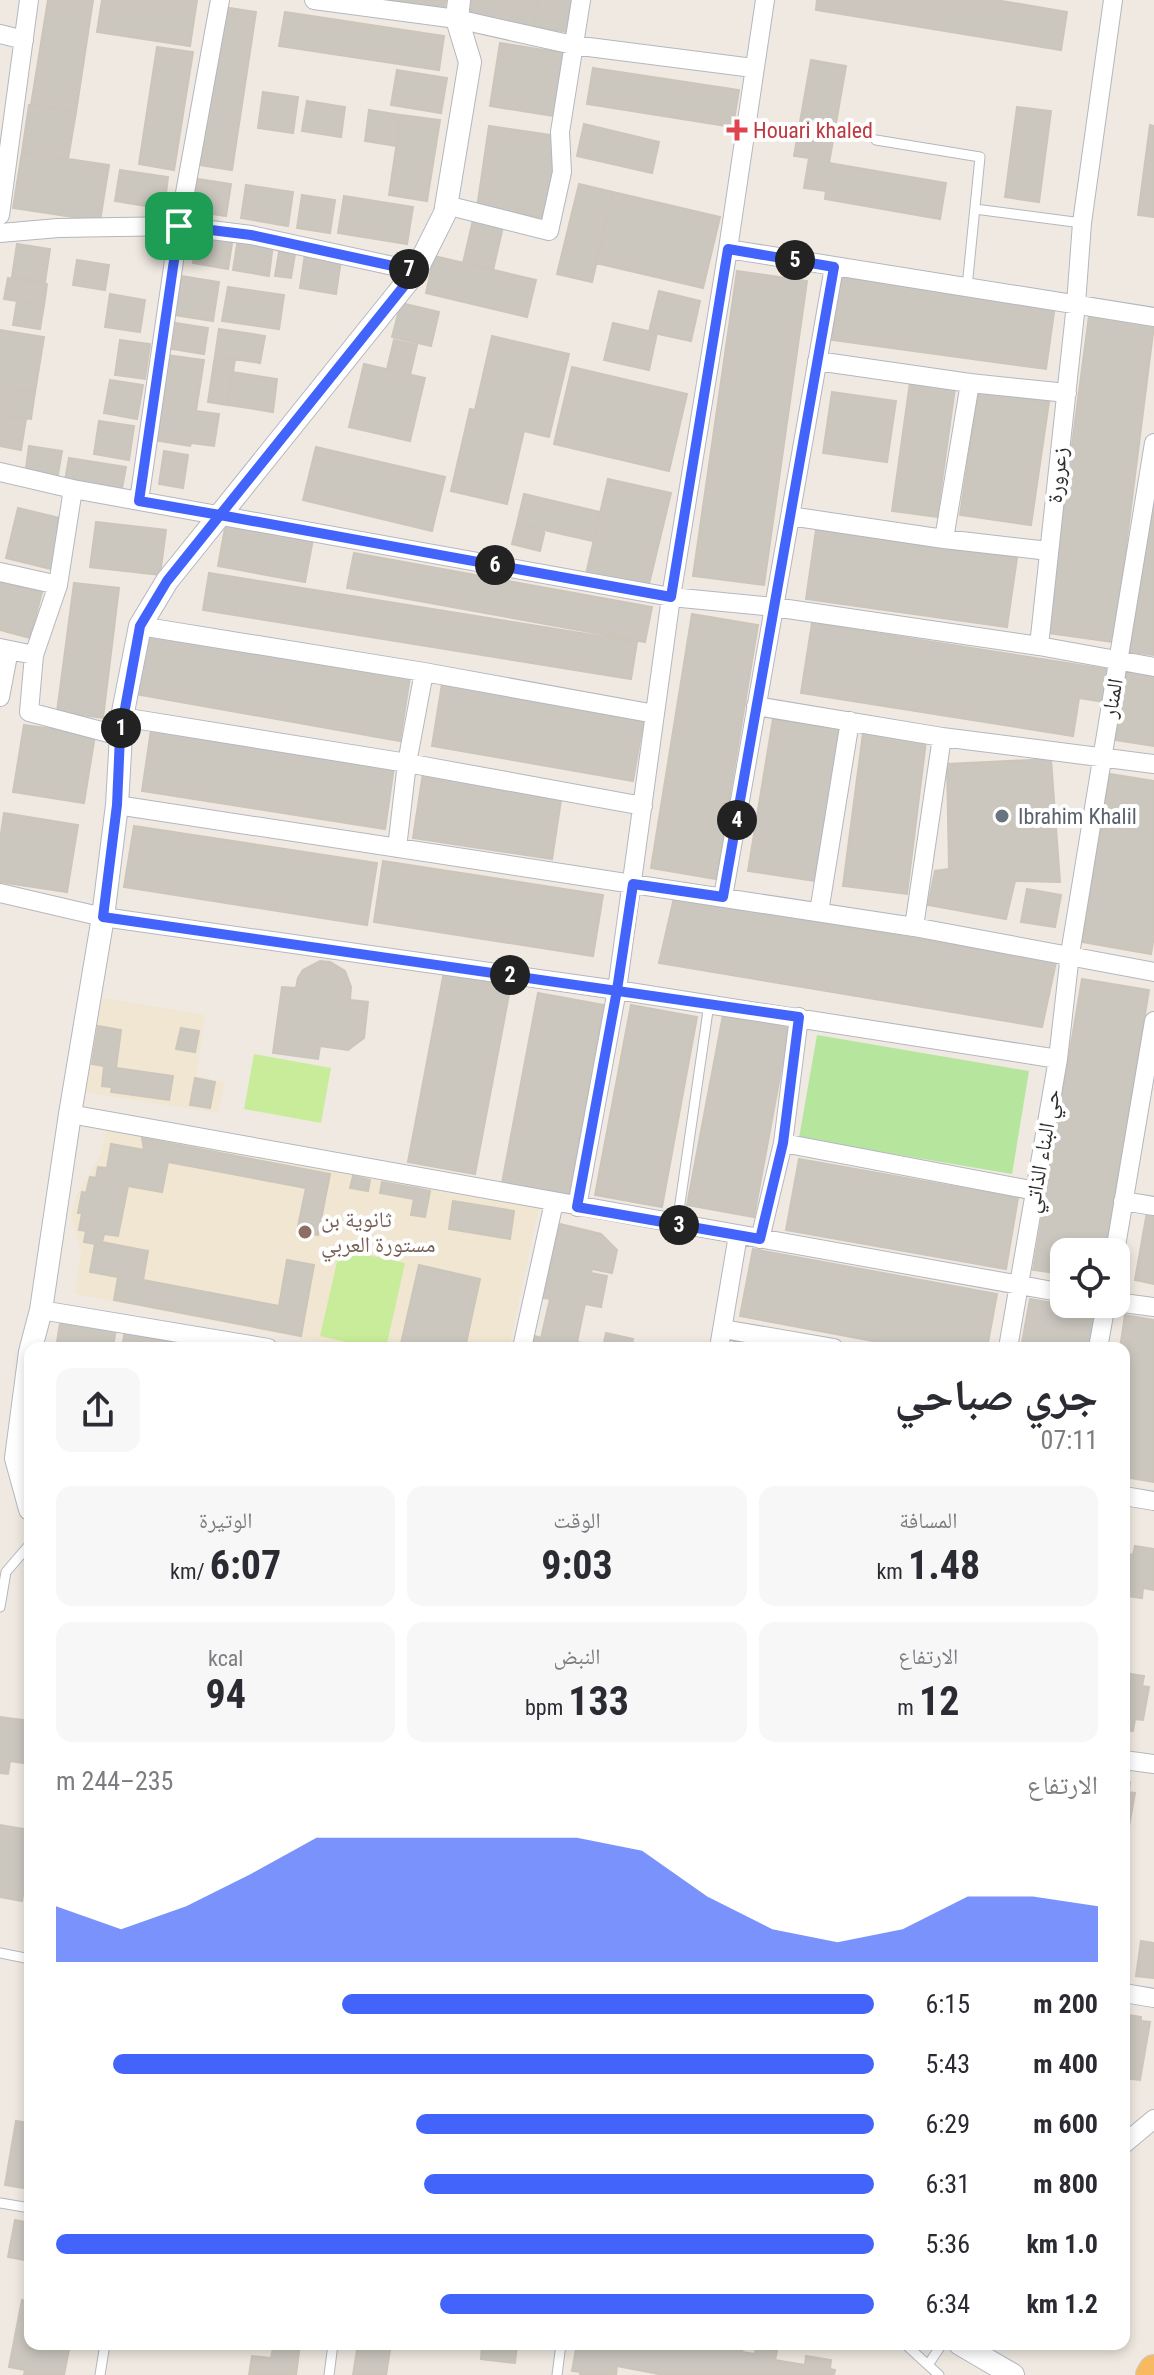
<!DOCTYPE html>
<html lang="ar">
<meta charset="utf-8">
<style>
body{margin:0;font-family:"Roboto Condensed","Noto Naskh Arabic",sans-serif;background:#f7f7f7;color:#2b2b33;direction:rtl;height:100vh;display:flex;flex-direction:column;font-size:30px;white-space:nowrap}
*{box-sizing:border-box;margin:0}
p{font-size:26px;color:#7c7c81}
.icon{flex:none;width:44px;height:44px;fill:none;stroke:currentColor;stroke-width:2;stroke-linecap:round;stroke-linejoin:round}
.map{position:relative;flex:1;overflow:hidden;direction:ltr}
.side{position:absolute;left:24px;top:1342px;width:1106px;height:1008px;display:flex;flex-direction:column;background:#fff;border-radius:16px;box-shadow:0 4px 12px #0003;direction:rtl}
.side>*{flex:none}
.fabs{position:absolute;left:1050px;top:1238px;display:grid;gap:16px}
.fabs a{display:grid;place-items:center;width:80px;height:80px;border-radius:16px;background:#fff;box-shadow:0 4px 12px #0003;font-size:40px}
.pin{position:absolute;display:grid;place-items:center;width:68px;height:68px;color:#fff;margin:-34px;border-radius:16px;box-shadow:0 4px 12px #0006}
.km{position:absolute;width:40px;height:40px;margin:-20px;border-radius:50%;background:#222;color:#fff;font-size:22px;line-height:40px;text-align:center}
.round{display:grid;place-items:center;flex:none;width:84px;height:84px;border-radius:16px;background:#f7f7f7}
.summary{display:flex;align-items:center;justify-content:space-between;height:136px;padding:0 32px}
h1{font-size:44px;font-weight:700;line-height:60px}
.metrics{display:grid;grid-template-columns:repeat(3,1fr);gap:12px;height:136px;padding:8px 32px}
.metrics div{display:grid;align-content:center;border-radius:16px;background:#f7f7f7;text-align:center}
.metrics b{font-size:40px;font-weight:700}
.metrics small{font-size:22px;font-weight:400}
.metrics p{font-size:22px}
.chart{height:224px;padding:16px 32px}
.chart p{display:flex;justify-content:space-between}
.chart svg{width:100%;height:144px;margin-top:8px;fill:#4264fb;opacity:.7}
ul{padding:0 32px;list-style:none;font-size:26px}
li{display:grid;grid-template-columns:128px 96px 1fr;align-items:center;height:60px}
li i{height:20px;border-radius:10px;background:#4264fb}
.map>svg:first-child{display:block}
.education{fill:#f0e6d1}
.green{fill:#b6e59e}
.pitch{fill:#c9ec9a}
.building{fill:#cbc7bf;stroke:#cbc5ba;stroke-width:2}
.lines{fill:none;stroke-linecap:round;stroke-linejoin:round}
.service-casing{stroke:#b4b7c1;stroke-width:11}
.minor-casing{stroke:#b4b7c1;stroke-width:20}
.tertiary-casing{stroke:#b4b7c1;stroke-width:24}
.trunk-casing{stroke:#c9c9c9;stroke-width:32}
.service{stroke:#fff;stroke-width:9}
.minor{stroke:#fff;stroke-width:18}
.tertiary{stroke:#fff;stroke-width:22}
.trunk{stroke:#f8ba60;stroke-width:30}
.route-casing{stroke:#fff;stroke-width:16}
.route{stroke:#4264fb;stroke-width:10}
.health-dot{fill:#e0444e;stroke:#fff;stroke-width:3}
.worship-dot{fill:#6b7280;stroke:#fff;stroke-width:3}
.education-dot{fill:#8d6e63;stroke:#fff;stroke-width:3}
.labels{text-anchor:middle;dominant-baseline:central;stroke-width:8;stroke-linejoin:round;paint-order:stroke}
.health-label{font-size:22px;fill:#be3a42;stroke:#fff;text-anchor:start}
.street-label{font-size:22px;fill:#2e2e2e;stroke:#fff}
.worship-label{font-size:22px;fill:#5b616d;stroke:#fff;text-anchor:start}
.education-label{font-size:22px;fill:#785e54;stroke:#fff;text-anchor:start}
</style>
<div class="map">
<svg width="1154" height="2375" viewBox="0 0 1154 2375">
<rect width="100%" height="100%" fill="#efe9e1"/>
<path class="education" d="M98,997L205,1015L196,1076L224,1082L218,1113L83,1092Z
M107,1129L539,1208L509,1348H352L75,1294L81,1250L71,1215L76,1196L100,1157Z"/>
<path class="green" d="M817,1035L1029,1071L1012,1174L799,1138Z"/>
<path class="pitch" d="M254,1054L331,1068L321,1123L244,1109Z
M340,1249L405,1263L386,1348H372L320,1336Z"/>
<path class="building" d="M48,0H93L76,112L31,105Z
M102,0H197L190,46L97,32Z
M381,0H446L444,10Z
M472,0H538L534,27L470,18Z
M538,0H574L569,32L534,27Z
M817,0H996L1067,12L1061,50L816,10Z
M223,7L256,12L232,170L199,165Z
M285,12L444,36L439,70L279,46Z
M500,43L564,53L554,116L490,106Z
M157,47L193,52L174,170L139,164Z
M811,60L846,66L829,163L946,183L940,219L825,199L826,191L804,188L809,158L794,156Z
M593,68L739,90L733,127L587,104Z
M397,70L447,78L441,113L391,105Z
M263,92L298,97L293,133L258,128Z
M307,101L345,107L341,137L302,131Z
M29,105L76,112L68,159L22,152Z
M1017,107L1051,111L1039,202L1005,197Z
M369,110L401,115L397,146L365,141Z
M401,115L440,120L427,201L389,195Z
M584,124L659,142L652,173L577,156Z
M1150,125L1154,126V217L1138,215Z
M489,126L558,136L545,218L477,208Z
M22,152L109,165L100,221L13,208Z
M120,170L168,177L164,209L115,201Z
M198,179L231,184L226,216L193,211Z
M579,184L613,192L592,282L557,274Z
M246,185L293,192L288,226L241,218Z
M613,192L720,217L703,288L596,263Z
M302,195L335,200L330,233L297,228Z
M344,196L413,207L407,244L338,233Z
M473,220L503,227L493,270L463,263Z
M198,232L233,237L228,269L193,263Z
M238,239L273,244L269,276L233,270Z
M17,244L50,249L45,282L12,277Z
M280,246L296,248L291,278L275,276Z
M305,254L341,259L336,294L300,288Z
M434,256L536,280L527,317L426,293Z
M77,260L109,265L105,290L73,285Z
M737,271L807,281L764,585L693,576Z
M181,276L219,282L213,321L174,315Z
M841,276L1055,305L1046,369L832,340Z
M8,278L47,284L44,305L4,299Z
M228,287L284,295L279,329L222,321Z
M659,291L700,301L691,341L649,332Z
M110,294L145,300L140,332L105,327Z
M17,301L44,305L40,329L13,325Z
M401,303L439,312L431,346L392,337Z
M1089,316L1154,325L1114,642L1047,633Z
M176,323L208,328L204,354L172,349Z
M613,323L657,333L649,370L604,360Z
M219,329L265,336L260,363L215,356Z
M0,330L44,337L35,392L0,387Z
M492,336L569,354L549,437L524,431L507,504L451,491L470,409L475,410Z
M120,340L150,344L145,379L115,375Z
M394,340L417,345L410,375L387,369Z
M166,355L204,360L196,411L219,414L214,446L191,443L190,446L153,440Z
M215,356L235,359L228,405L208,402Z
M364,364L425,378L410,441L349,427Z
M572,367L687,394L669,471L554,444Z
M232,372L277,379L273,412L228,405Z
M110,380L143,385L137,419L104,413Z
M910,382L955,388L937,517L892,511Z
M0,387L35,392L31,419L0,415Z
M832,392L896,401L887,462L823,453Z
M978,392L1049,402L1031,525L960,515Z
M0,415L26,419L21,450L0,446Z
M99,421L134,426L129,460L94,454Z
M29,446L62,451L57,480L25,475Z
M316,447L445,477L432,531L303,500Z
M164,451L188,455L183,488L159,484Z
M69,458L126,467L121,494L64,486Z
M608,479L671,493L648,588L586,574Z
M1154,489V655L1130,652Z
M524,494L600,512L593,541L517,524Z
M18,508L68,520L55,570L6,558Z
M96,522L166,530L160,575L90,567Z
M226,523L313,539L305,582L218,566Z
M517,524L545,530L540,551L512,544Z
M816,530L1017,558L1007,627L806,599Z
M354,553L652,607L645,642L347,588Z
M209,573L637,642L631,679L203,610Z
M0,582L42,592L30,638L0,630Z
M74,583L119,588L103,718L57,712Z
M692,614L758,625L716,879L651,868Z
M812,623L1112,670L1105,702L1079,698L1073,736L801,693Z
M144,633L410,677L400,741L135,694Z
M1127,667L1154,672V746L1115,740Z
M442,684L644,718L633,781L432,746Z
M773,719L841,729L816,881L748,871Z
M24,725L95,735L84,803L13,792Z
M151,730L394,767L385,829L142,791Z
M863,733L926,741L907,894L843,886Z
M1051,759L1060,882L1015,881L1006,919L928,905L935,871L949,869L947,764Z
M423,773L562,794L552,859L413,838Z
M1110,774L1154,781V936L1151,954L1082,942Z
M4,813L78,825L67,892L0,882V840Z
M134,826L377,863L367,925L124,887Z
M383,861L603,895L593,956L374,922Z
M1027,889L1061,895L1055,927L1021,922Z
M674,898L1056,962L1042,1027L659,963Z
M320,961L330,962L345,971L351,987L350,1000L368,1002L364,1038L348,1050L320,1046L318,1059L273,1053L282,987L296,988L298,978L303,970Z
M444,972L511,984L475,1174L408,1162Z
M1082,979L1149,990L1105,1252H1064V1274L1033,1270Z
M538,993L604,1005L569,1195L502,1183Z
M631,1005L697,1017L662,1207L595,1195Z
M723,1015L789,1028L754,1217L687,1205Z
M98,1026L121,1030L116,1068L173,1076L169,1100L111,1092L112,1087L102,1086L104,1066L92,1064Z
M181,1028L199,1031L195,1052L176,1049Z
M195,1078L215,1082L210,1108L190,1105Z
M142,1138L330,1174L318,1235L297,1231L306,1188L168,1162L162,1192L128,1186L118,1236L104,1234L102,1242L148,1251L143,1280L279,1306L287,1260L314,1265L301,1336L114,1300L118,1277L90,1272L95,1244L84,1242L86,1231L79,1230L82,1213H78L82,1192L86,1193L90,1177L96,1178L98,1167L107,1168L111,1144L144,1150Z
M799,1159L1018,1198L1006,1269L786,1230Z
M353,1176L370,1180L368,1191L350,1188Z
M382,1182L416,1188L414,1199L380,1193Z
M416,1188L430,1191L425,1217L411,1215Z
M453,1201L514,1211L510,1239L449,1229Z
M1147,1212L1154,1213V1284L1135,1280Z
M560,1224L601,1234L617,1250L612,1273L592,1269L591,1273L607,1276L601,1307L585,1304L577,1342L603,1347L606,1333L633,1339L631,1348H532L535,1336L541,1338L550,1299L543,1298Z
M753,1249L997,1294L987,1348H910L740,1316Z
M419,1265L480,1279L465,1348H400Z
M1030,1299L1099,1311L1093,1348H1021Z
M1125,1315L1154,1320V1482L1124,1477V1348H1120Z
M61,1317L116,1328L113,1348H91L57,1342Z
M125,1330L180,1340L179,1348H122Z
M734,1340L782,1348H733Z
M1135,1546L1154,1549V1590L1143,1588L1142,1598L1127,1596L1128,1587H1124V1553L1133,1555Z
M1124,1673L1144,1676L1142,1686L1149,1687L1143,1720L1135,1719L1133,1731L1124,1730Z
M0,1717L30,1721V1764L10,1761L8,1774L0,1773Z
M1124,1781L1130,1782L1129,1792L1135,1793L1129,1826L1124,1825Z
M0,1825L30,1830V1853L22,1901L0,1897Z
M1141,1941L1154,1943V1978L1136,1976Z
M1124,2014L1141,2017V2021L1150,2022L1140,2080L1124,2078Z
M16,2121L30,2123V2189L5,2185Z
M15,2220L30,2223V2261L8,2257Z
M22,2300L30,2302V2344H70L64,2375H24L25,2370L9,2367Z
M274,2344H300L296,2375H249L252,2356L271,2358Z
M358,2344H391L386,2375H353Z
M482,2344H517L515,2363L481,2359Z
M577,2344H691L719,2350L720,2344H744L742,2352L755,2354L756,2347L777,2351L775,2360L805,2365L806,2356L831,2360L830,2369L835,2370L834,2375H664L617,2366L616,2375H580V2372L572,2371Z"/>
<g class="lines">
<g class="service-casing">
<path id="service" d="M876,140L980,157L967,287
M975,209L1082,223
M677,1224L709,1004
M0,1607L6,1572L30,1544
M0,1953L30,1959
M0,2203L30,2208
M905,2344L939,2375
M928,2365L942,2344
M100,2375L105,2344
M329,2375L333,2344
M557,2375L561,2344"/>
</g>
<g class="minor-casing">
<path id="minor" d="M314,0L457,19L573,45L753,68
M0,34L24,40
M446,205L549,231L562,172L560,132L581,0
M0,215L29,0
M0,233L58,228L179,226L251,235L416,271
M728,249L1154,317
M817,361L970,383L1067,393
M0,472L73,489L671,597L774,607L1039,646L1154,667
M139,501L179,226L220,0
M790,516L944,539L1049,551
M944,539L970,383
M0,572L58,585
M140,626L424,672L655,714
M1039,646L1076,304L1082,223L1113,0
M0,648L34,655L29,712L120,736
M34,655L58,585L73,489
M0,697L9,650
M756,706L942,737L1154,764
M122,717L407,763L643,806
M117,805L914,927L1154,972
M397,848L407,763L424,672
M0,893L103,917L617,990L1058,1059
M723,897L834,267
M819,912L850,721
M914,927L942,737
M70,1114L1064,1293
M783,1143L1036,1191
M1123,1201L1154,1206
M577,1207L617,990L671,597L728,249L765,0
M760,1239L783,1143L799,1017
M1115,1252L1154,1021
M1116,1302L1154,1307
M41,1310L268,1348
M723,1329L834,1348
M522,1348L554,1202
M719,1348L738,1235
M1008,1348L1058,1059L1070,954L1154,443
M1098,1348L1106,1304
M1124,1496L1154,1501
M1124,1760L1154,1764
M1124,1993L1154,1998
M1124,2144L1154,2119"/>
</g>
<g class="tertiary-casing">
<path id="tertiary" d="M31,1348L41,1310L70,1114L103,917L117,805L122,717L140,626L167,581L416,271L445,213L470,62L457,19L459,0
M30,1352L16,1458L30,1509
M960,2344L1013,2375"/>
</g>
<g class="trunk-casing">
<path id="trunk" d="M1151,2375L1154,2370"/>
</g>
<use href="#service" class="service"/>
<use href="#minor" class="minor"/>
<use href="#tertiary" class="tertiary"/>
<use href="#trunk" class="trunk"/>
</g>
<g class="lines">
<g class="route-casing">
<path id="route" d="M179,226L139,501L220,515L167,581L140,626L120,736L117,805L103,917L799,1017L783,1143L760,1239L577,1207L617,990L633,884L723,897L834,267L728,249L671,597L220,515L416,271L251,235L179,226"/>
</g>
<use href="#route" class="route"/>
</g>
<path class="health-dot" d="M733 118h8v8h8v8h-8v8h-8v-8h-8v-8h8z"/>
<circle class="worship-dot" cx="1002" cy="816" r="8"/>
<circle class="education-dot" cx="305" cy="1232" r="8"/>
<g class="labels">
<g class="health-label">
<text x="753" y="130">Houari khaled</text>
</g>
<g class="street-label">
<text transform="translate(1057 475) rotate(-84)">زعرورة</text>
<text transform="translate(1112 698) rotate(-80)">المنار</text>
<text transform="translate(1042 1151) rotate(-80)">حي البناء الذاتي</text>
</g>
<g class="worship-label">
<text x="1018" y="816">Ibrahim Khalil</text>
</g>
<g class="education-label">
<text x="321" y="1219">ثانوية بن<tspan x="321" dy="25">مستورة العربي</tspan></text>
</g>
</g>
</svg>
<div class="fabs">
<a><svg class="icon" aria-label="locate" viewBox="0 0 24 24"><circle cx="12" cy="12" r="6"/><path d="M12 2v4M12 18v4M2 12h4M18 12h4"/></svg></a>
</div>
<div class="pin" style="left:179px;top:226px;background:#1e9e55"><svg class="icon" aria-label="arrive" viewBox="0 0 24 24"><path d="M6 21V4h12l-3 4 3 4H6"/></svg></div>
<b class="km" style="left:121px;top:728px">1</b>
<b class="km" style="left:510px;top:975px">2</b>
<b class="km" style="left:679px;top:1225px">3</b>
<b class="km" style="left:737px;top:820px">4</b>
<b class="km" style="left:795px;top:260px">5</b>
<b class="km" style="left:495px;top:565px">6</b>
<b class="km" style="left:409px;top:269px">7</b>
<section class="side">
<div class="summary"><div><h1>جري صباحي</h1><p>07:11</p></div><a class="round"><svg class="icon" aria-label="share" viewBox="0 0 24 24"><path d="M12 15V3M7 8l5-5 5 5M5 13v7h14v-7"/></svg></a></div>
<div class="metrics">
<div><p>المسافة</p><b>1.48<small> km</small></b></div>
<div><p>الوقت</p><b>9:03</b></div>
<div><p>الوتيرة</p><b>6:07<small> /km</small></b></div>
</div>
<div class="metrics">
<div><p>الارتفاع</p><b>12<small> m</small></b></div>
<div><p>النبض</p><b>133<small> bpm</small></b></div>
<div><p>kcal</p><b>94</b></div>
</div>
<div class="chart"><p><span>الارتفاع</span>235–244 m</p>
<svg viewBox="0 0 160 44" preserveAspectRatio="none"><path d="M0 44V27L10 34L20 27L30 17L40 6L50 6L60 6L70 6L80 6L90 10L100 24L110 34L120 38L130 34L140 24L150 24L160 27V44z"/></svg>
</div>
<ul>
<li><b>200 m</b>6:15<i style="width:65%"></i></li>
<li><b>400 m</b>5:43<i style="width:93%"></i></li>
<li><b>600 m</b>6:29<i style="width:56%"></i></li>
<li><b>800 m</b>6:31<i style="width:55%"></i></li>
<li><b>1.0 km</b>5:36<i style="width:100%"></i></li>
<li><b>1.2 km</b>6:34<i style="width:53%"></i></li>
</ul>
</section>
</div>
